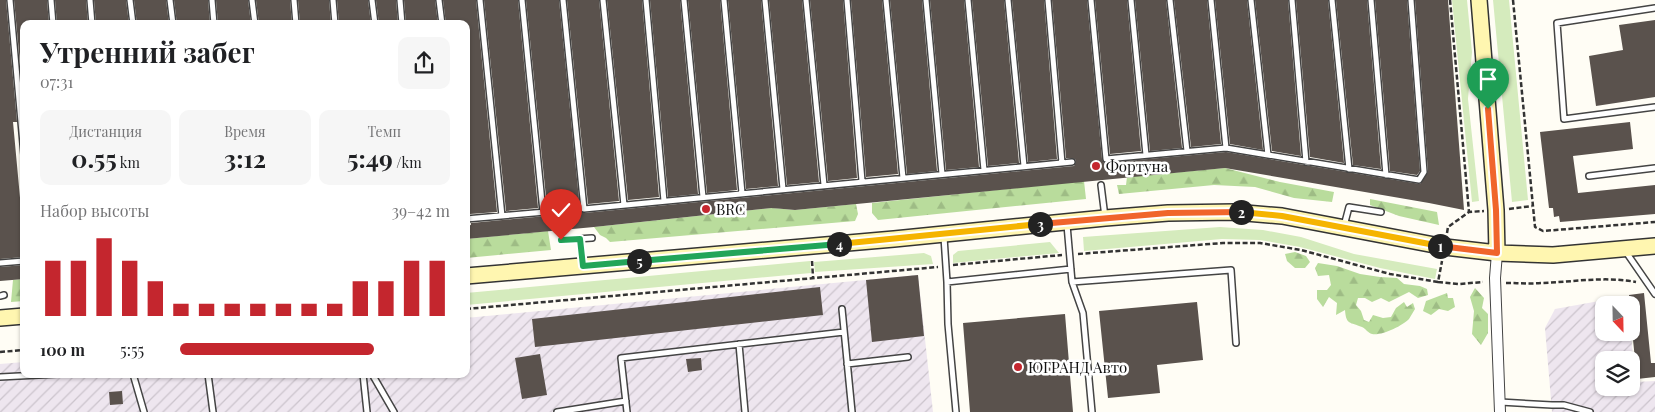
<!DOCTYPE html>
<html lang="ru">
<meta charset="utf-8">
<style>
body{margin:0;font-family:"Playfair Display",serif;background:#f6f6f6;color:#202124;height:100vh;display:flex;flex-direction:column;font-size:19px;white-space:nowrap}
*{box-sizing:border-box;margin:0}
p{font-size:16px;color:#757577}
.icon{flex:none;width:28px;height:28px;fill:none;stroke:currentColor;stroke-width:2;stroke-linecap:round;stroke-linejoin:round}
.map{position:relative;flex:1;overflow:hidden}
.sheet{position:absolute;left:20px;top:20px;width:450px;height:358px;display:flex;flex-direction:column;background:#fff;border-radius:10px;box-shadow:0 1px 4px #0004}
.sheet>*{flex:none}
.needle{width:32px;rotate:158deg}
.fabs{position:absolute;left:1595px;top:296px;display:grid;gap:10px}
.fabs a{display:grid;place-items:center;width:45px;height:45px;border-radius:10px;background:#fff;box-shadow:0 1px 4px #0004;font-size:25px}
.pin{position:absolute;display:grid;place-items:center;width:42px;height:42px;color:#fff;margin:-51px -21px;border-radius:50% 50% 50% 0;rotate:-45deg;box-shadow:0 0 5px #0007}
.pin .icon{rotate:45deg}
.km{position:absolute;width:25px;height:25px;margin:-12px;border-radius:50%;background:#222;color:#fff;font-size:14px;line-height:25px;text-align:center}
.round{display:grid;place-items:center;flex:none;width:52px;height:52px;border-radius:10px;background:#f6f6f6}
.summary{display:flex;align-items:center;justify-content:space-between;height:85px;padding:0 20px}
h1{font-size:28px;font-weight:700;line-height:38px}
.figures{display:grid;grid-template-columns:repeat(3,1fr);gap:8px;height:85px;padding:5px 20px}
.figures div{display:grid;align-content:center;border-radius:10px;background:#f6f6f6;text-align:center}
.figures b{font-size:25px;font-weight:700}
.figures small{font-size:14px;font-weight:400}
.figures p{font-size:14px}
.chart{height:140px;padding:10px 20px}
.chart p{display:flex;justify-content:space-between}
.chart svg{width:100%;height:90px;margin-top:5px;stroke:#c4262e;stroke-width:6}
ul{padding:0 20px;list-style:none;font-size:16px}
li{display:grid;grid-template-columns:80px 60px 1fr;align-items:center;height:38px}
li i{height:12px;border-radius:6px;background:#c4262e}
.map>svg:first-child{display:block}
.industrial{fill:url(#industrial-furrows);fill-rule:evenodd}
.green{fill:#d5ebbd}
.forest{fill:url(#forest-firs)}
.building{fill:#5a524d}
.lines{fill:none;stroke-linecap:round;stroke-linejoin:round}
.service-casing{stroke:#444;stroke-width:8}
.minor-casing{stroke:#444;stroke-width:12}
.secondary-casing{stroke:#333;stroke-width:18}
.path{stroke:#333;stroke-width:2.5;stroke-dasharray:5 2.5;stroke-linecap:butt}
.service{stroke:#fff;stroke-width:5}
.minor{stroke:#fff;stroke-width:10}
.secondary{stroke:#fff6b0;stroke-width:15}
.split-1-casing{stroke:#fff;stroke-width:10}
.split-2-casing{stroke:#fff;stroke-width:10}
.split-3-casing{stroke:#fff;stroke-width:10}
.split-4-casing{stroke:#fff;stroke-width:10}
.split-5-casing{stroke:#fff;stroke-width:10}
.split-6-casing{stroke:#fff;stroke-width:10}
.split-1{stroke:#f0652b;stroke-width:6}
.split-2{stroke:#f5b400;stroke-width:6}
.split-3{stroke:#f0652b;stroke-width:6}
.split-4{stroke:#f5b400;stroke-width:6}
.split-5{stroke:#22a559;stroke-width:6}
.split-6{stroke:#22a559;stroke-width:6}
.poi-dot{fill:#c4262e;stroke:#fff;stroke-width:2}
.labels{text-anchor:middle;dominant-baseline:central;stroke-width:5;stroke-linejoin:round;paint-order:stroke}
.poi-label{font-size:15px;fill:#111;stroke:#fff;text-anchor:start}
</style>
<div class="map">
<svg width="1655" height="412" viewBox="0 0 1655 412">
<defs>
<pattern id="industrial-furrows" width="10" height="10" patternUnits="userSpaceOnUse" patternTransform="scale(1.25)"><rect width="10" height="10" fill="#eee6ef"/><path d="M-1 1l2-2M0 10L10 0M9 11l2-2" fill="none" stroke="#cbc4cc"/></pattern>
<pattern id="forest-firs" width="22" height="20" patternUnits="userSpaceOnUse" patternTransform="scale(1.25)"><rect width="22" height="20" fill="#b9dc9c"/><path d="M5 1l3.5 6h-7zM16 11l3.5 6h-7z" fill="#9ebc85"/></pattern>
</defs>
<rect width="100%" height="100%" fill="#fffdf5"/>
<path class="industrial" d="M918,275L933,412H0V364L24,362V374H466V318Z
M1627,296L1628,305H1604V332L1631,333L1635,382L1655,381V412H1552L1545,328L1555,309ZM1604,360H1631V388H1604Z"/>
<path class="green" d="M1452,0H1467L1472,52L1468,99L1479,201L1472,202Z
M1493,0H1509L1528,200L1512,202Z
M1220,227L1263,230L1301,237L1354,254L1437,269L1435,279L1380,268L1300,247L1260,240L1222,239L1084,251L1083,237Z
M1050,242L1059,253L953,263V255L958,251Z
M924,253L931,256L933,264L815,272L814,262Z
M810,261L811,273L466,305V293Z"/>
<path class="forest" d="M1225,168L1280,182L1334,192L1332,202L1294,198L1255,187L1214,185L1119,194L1117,185H1126L1127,177Z
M1084,181L1086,199L878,220L872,213V203Z
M1370,199L1437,212L1439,225L1399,216L1370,205Z
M856,204L858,214L855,221L610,242L606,238L600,235L594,227L772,208L795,210Z
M548,231L551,250L466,258V239Z
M1295,252L1306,256L1310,262L1305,268H1295L1287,261L1285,254Z
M1318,263L1337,266L1360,274L1380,277L1397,278L1404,284L1420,286L1427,289L1428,295L1418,298L1409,292L1389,302L1381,298L1372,302L1365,298H1358L1356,305L1361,311L1364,320L1369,322L1373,315L1383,318L1391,317L1396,308L1404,302L1407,307L1413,303L1415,309C1413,312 1411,316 1409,319C1402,326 1382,336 1372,334C1368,333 1366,329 1362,327C1350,322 1346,325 1345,310L1336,315L1337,303L1329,297L1323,307L1317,299V290H1327L1331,285L1329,275L1318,276L1315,268Z
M24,279V301L11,302L13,280Z
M1475,288L1484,298L1482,308L1488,314V333L1481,345L1472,334L1474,311L1470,297Z
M1447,293L1448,298H1453L1455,307L1448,311L1439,309L1431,315L1423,311L1426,301Z"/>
<path class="building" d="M0,0H6L17,122H13L24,241V257L0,259Z
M14,0H47L49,24H24V104Z
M55,0H86L88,24H57Z
M94,0H126L129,24H96Z
M134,0H166L169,24H137Z
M174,0H208L210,24H177Z
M216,0H248L251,24H218Z
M256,0H290L292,24H259Z
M298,0H329L331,24H300Z
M337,0H368L371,24H339Z
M376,0H396L398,24H379Z
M404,0H435L438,24H406Z
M443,0H476L497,212L470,214L466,181V24H446Z
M484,0H518L538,208L506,211Z
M526,0H559L580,209L581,212L584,213L1074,166L1076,162L1075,159L1066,158L1052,0H1087L1102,159L1104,163L1226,152L1420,184L1428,172L1415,0H1448L1464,210L1429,203L1225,168L795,210L772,208L594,227L466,239V226L471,225V223L557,215L561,212V209L558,207H547Z
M567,0H599L619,201L588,204Z
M607,0H642L659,197L628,200Z
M650,0H680L698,194L668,197Z
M688,0H720L737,190L707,193Z
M728,0H761L778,186L746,189Z
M769,0H802L819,182L787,185Z
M810,0H843L857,178L828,181Z
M851,0H882L898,174L866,177Z
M890,0H922L937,171L907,174Z
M930,0H964L979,167L946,170Z
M972,0H1004L1019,163L988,166Z
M1012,0H1044L1057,159L1028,162Z
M1095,0H1127L1141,151L1110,154Z
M1135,0H1166L1182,148L1150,151Z
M1174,0H1207L1221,144L1191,147Z
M1215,0H1247L1263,150L1230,144Z
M1255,0H1288L1301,156L1272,151Z
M1296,0H1328L1344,163L1310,157Z
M1336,0H1367L1381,169L1353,165Z
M1375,0H1407L1420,171L1417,175L1390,171Z
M1655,20V97L1596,106L1589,56L1623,50L1619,25Z
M1630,122L1633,149L1573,156L1578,193L1655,185V214L1560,222L1559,216L1554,217L1553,208H1549L1540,132Z
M24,265V279L0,281V267Z
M918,275L924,336L872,342L866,280Z
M820,287L823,315L535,347L532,319Z
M1644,293L1651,363H1655V377L1637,379L1631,320V305H1630L1629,295Z
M1197,302L1203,360L1157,365L1160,393L1108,398L1099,311Z
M1065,314L1073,412H970L963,323Z
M540,354L547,395L522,399L515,358Z
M701,358L702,370L688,372L686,359Z
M122,391L123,404L110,405L109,392Z"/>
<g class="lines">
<g class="service-casing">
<path id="service" d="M10,0L24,155
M51,0L53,24
M90,0L92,24
M130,0L133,24
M170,0L173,24
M212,0L214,24
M252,0L255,24
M294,0L296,24
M333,0L335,24
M372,0L375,24
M400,0L402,24
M439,0L442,24
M480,0L502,216
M522,0L543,212
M563,0L584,209L1072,162
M603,0L624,205
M646,0L664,201
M684,0L703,197
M724,0L742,193
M765,0L783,189
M806,0L824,185
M847,0L862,181
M886,0L903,178
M926,0L942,174
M968,0L984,170
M1008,0L1024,166
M1048,0L1062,163
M1091,0L1106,159L1226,148L1419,180L1424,172L1411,0
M1131,0L1146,155
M1170,0L1187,151
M1211,0L1226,148
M1251,0L1268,155
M1292,0L1306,162
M1332,0L1349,169
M1371,0L1386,175
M1655,8L1557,23L1564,119L1655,107
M1589,176L1655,168
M1101,185L1105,217
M466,219L557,211
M1067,225L1072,282L1083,313L1092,412
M1344,226L1349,207L1381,212
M944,237L947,282L948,324L956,412
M580,239L583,263
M561,240L592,238
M1626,252L1655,294
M0,263L24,261
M947,282L1071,269
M1072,282L1231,270L1236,343
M0,296L4,295
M842,309L852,412
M739,344L745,412
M847,364L908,357
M133,374L144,412
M208,374L213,412
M363,374L367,412
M372,374L394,412
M0,377L58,374
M1500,402L1552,405H1564L1590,412
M557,412L626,401
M627,412L621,358L844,332"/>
</g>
<g class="minor-casing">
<path id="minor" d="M1497,253L1495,278L1500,412"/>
</g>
<g class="secondary-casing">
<path id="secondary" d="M1479,0L1496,210L1497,253
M466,276L894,239L1105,218L1168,213L1234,212L1282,216L1445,247L1497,253L1553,255L1655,246
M0,318L24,316"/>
</g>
<path class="path" d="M1450,0L1469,212
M1513,0L1535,227L1543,231L1655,222
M1509,209L1532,206
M1447,233L1448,227L1469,212L1484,211
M1078,254L1223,243H1260L1301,250L1390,274L1438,282L1442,261
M812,261L813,277
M953,265L1062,255
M1438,282L1459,284L1483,282
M1506,283C1518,283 1530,284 1542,283C1573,282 1604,276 1636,282
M466,309L938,267
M0,352L24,350"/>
<use href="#service" class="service"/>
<use href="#minor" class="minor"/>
<use href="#secondary" class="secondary"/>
</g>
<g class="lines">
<g class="split-1-casing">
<path id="split-1" d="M1440,246L1497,253L1496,210L1488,109"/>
</g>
<g class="split-2-casing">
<path id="split-2" d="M1241,212L1282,216L1440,246"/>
</g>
<g class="split-3-casing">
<path id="split-3" d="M1040,224L1168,213L1241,212"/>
</g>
<g class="split-4-casing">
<path id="split-4" d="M839,244L1040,224"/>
</g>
<g class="split-5-casing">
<path id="split-5" d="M639,261L839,244"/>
</g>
<g class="split-6-casing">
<path id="split-6" d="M561,240L580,239L583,266L639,261"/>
</g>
<use href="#split-1" class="split-1"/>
<use href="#split-2" class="split-2"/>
<use href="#split-3" class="split-3"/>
<use href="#split-4" class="split-4"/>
<use href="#split-5" class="split-5"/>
<use href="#split-6" class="split-6"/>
</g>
<g class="poi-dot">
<circle cx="1096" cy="166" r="5"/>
<circle cx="706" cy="209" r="5"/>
<circle cx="1018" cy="367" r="5"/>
</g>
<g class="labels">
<g class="poi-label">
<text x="1106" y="166">Фортуна</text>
<text x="716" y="209">BRC</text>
<text x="1028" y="367">ЮГРАНД Авто</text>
</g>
</g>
</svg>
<div class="fabs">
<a><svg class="needle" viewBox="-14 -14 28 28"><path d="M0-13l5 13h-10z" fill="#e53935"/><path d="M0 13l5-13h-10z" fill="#757577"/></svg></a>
<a><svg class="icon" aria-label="layers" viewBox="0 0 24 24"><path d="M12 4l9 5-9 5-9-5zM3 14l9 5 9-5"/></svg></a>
</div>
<div class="pin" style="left:1488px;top:109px;background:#1e9e55"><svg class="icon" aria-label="arrive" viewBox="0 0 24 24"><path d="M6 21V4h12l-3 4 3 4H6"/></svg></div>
<div class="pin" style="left:561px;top:240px;background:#d93025"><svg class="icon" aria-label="check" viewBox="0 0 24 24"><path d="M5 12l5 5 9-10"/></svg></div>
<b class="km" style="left:1440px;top:246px">1</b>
<b class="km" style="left:1241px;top:212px">2</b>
<b class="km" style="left:1040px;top:224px">3</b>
<b class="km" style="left:839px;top:244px">4</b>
<b class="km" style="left:639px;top:261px">5</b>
<section class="sheet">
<div class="summary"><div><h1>Утренний забег</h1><p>07:31</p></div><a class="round"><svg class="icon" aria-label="share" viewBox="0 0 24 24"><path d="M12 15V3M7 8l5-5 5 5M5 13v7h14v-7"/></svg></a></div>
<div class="figures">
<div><p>Дистанция</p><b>0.55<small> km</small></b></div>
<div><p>Время</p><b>3:12</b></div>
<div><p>Темп</p><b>5:49<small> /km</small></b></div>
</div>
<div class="chart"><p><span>Набор высоты</span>39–42 m</p>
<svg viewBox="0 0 160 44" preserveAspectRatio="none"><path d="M5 44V17M15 44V17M25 44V6M35 44V17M45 44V27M55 44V38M65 44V38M75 44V38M85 44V38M95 44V38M105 44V38M115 44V38M125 44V27M135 44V27M145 44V17M155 44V17"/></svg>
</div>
<ul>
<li><b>100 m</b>5:55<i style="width:72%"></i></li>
</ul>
</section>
</div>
